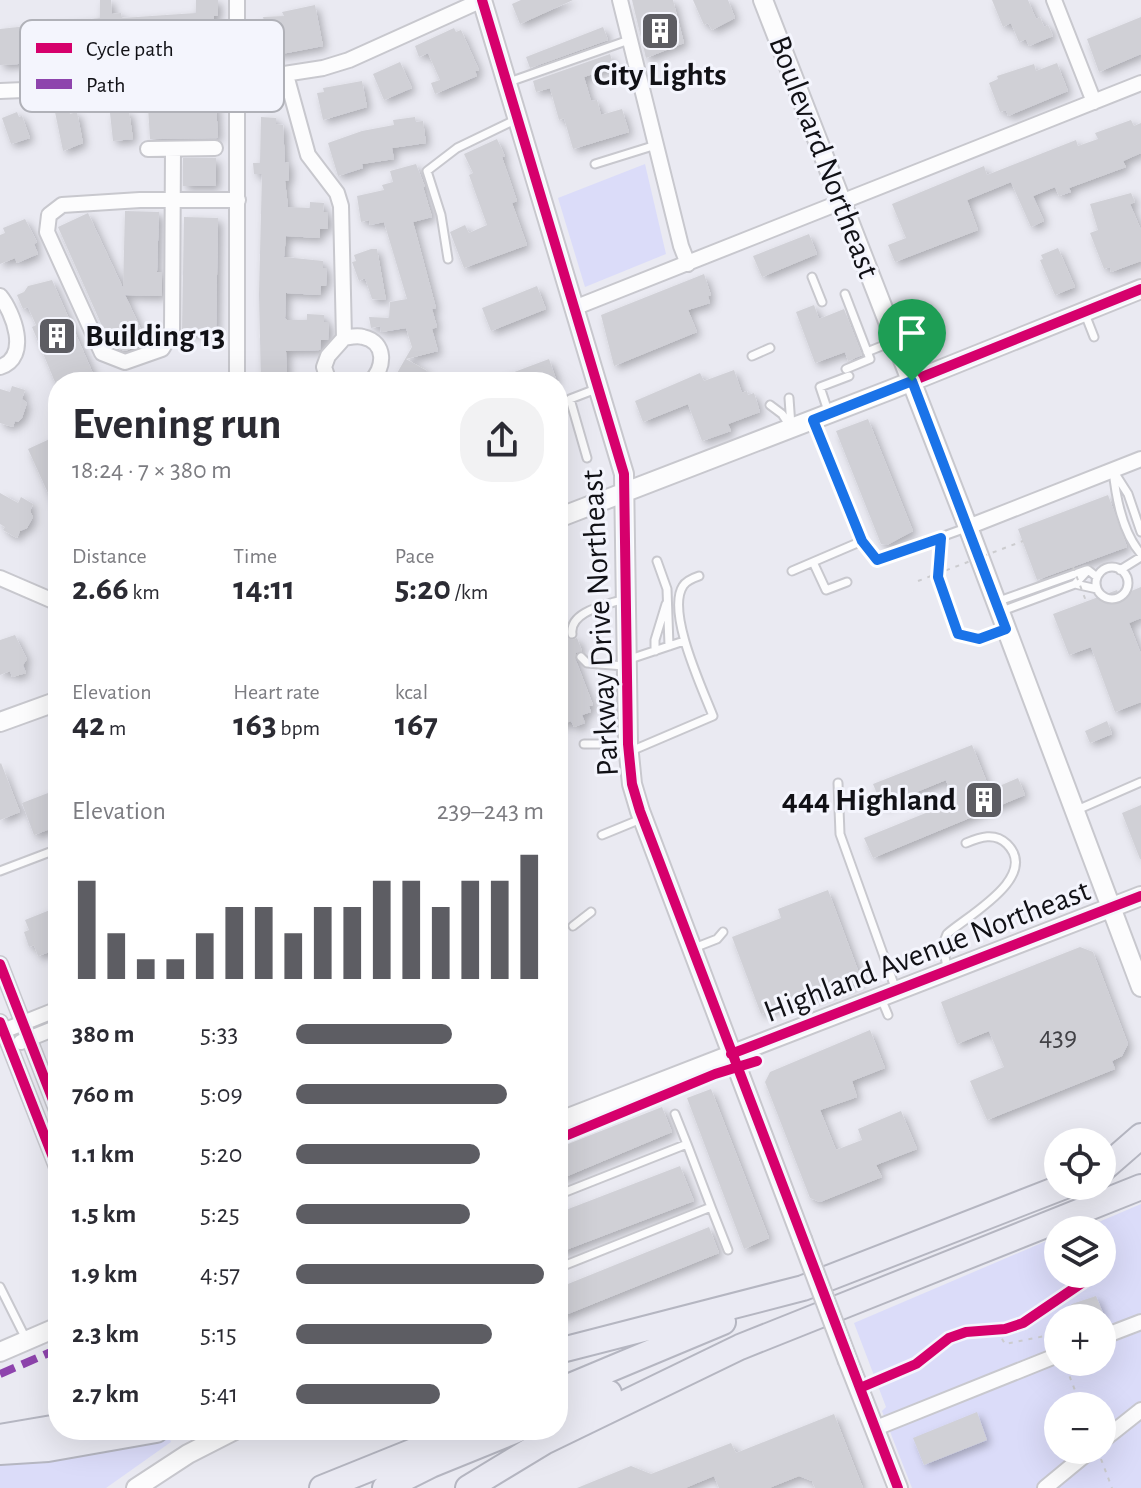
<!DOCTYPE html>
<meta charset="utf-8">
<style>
body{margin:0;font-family:"Alegreya Sans",sans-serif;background:#f2f2f3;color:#2b2b33;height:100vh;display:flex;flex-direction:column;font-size:30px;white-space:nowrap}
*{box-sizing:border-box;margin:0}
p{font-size:26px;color:#7c7c81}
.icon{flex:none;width:44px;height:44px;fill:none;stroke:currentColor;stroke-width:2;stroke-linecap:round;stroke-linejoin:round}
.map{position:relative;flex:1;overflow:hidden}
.drawer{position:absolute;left:48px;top:372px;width:520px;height:1068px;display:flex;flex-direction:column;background:#fff;border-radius:32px;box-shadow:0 8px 32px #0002}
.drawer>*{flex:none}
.controls{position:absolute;left:1044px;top:1128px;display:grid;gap:16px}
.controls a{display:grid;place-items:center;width:72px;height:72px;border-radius:50%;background:#fff;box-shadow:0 8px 32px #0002;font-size:40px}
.pin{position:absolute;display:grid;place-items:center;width:68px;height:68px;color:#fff;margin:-82px -34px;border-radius:50% 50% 50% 0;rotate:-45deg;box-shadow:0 0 8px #0007}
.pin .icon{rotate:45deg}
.round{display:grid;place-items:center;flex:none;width:84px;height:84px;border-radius:32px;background:#f2f2f3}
.headline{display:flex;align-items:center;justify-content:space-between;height:136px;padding:0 24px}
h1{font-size:44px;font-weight:700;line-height:60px}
.stats{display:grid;grid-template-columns:repeat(3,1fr);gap:12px;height:136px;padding:8px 24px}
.stats div{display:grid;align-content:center}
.stats b{font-size:34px;font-weight:700}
.stats small{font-size:22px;font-weight:400}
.stats p{font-size:22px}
.chart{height:224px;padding:16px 24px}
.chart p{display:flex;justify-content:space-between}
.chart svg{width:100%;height:144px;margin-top:8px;stroke:#5d5d63;stroke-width:6}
ul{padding:0 24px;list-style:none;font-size:26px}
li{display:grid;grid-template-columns:128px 96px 1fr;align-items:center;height:60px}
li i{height:20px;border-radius:10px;background:#5d5d63}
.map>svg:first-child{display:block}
.green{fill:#dbdcf9;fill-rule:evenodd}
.building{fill:#d0d0d6;filter:url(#shadow)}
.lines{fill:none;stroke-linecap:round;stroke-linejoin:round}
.lane-casing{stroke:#c8c8ce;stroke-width:11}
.street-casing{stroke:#c8c8ce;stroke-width:18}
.secondary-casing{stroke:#c8c8ce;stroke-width:22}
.highway-casing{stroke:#b5b6c1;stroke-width:28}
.path{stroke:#cccccf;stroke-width:2;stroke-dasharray:4 6;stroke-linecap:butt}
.lane{stroke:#fcfcfd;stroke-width:7}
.street{stroke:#fcfcfd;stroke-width:14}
.secondary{stroke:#fcfcfd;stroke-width:18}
.highway{stroke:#eaeaf3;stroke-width:24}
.secondary-bridge-casing{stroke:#c8c8ce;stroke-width:22;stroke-linecap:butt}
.path-bridge{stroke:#cccccf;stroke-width:2;stroke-dasharray:4 6;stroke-linecap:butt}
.secondary-bridge{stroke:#fcfcfd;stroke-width:18}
.quiet{stroke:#8e44ad;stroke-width:8;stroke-dasharray:16 8;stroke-linecap:butt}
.cycleway-casing{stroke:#f4f5fd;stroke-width:15}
.cycleway{stroke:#d6006c;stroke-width:10}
.route-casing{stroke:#fff;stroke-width:16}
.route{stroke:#1a73e8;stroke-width:10}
.labels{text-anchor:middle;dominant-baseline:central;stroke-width:6;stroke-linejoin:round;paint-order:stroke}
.number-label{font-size:28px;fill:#414146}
.poi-label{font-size:32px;font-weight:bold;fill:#111116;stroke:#f4f5fd}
.street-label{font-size:32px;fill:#111116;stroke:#f4f5fd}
.key{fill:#f4f5fd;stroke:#b0b1b8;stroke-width:2}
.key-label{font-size:22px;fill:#111116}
</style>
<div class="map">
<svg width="1141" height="1488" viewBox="0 0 1141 1488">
<defs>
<filter id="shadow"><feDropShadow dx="4" dy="4" stdDeviation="4" flood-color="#0004"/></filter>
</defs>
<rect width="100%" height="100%" fill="#eaeaf2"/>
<path class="green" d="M645,164L666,254L585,287L558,198Z
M1141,1204V1488H912L882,1411L886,1407L854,1323L1058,1236V1274H1102V1230H1080ZM1058,1318H1102V1362H1058ZM1058,1406H1102V1450H1058Z
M169,1437L171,1442L106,1488H0V1462L80,1453Z"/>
<path class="building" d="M100,0H111L112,14L121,13L122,18L196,13V0H218V16H214V50H190V53L143,57L142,55L113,58L112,53L91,54V60L0,65V29L100,18Z
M521,0H573L520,24L512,4Z
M632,0H673L684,43L646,58Z
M693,0H728L735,18L712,30L708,23L704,25Z
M992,0H1028L1036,19L1040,17L1044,27L1048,25L1053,36L1029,46L1026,39L1019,42L1011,23L1003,27Z
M315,5L323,46L287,53L261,54V50H256L255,22L264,21L263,17L284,16L282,12Z
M1141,17V54L1099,72L1087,39Z
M603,27L608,40L530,68L526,57Z
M454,28L456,32L461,30L479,70L475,71L477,76L435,94L431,83L440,80L428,53L419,57L415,46Z
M610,54L614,67L584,77L591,101L597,100L601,115L622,109L629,132L573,149L564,118L559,120L550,88L536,92L533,81Z
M400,62L412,88L384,100L373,74Z
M1057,63L1068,91L1008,116L1006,110L1000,112L989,83L998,79L997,76L1034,64L1036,71Z
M362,81L367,107L323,120L317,93L324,92L323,88Z
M216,103L218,138L150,139L148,107Z
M69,110L70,114L77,112L83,143L63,151L55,112Z
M129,111L133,139L113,141L110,113Z
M17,112L19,117L22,116L30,138L11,144L2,118Z
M261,117L276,118V124L283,125L285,163L289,162V180L285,181L288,207L310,208V202L324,203L323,212H328V229H320V238L286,236L284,257L323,261V268H327L326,286H321L320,295L286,293L285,318L287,320H307V314L324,315V322H329L328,340H321L320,350L286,351L287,382H261L259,294L262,174H254L253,163H260Z
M415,117L416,122L423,121L426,143L392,148L394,159L362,164L363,168L338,176L328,143L362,131L394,125L393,120Z
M1131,120L1134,126L1141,123V153L1123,161L1126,167L1069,188L1071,192L1059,196L1055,187L1033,196L1044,221L1031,227L1011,182L967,200L978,230L895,262L888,245L906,238L892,204L984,166L987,175L1076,140L1078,146L1098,139L1095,133Z
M497,139L505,156L502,157L517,201L512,203L527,245L464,268L450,232L465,225L469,233L487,225L469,175L473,173L464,154Z
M183,158H216V186H183Z
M416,164L425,187H423L432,217L413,222L436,308L432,309L437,327L432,329L438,351L406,359L427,371L421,382H392L412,347L406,328L381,332L380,326L371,328L369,317L389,318L390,302L407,299L384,222L370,225L369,220L361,222L357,196L384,190L382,185L393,182L390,171Z
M1131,193L1135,202L1130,204L1141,230V261L1111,272L1110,267L1104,269L1090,233L1098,230L1090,204Z
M125,211L159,212L157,272H162V296L125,295L147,342L125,351L111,346L58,227L88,213L123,288Z
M184,217L218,218L216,333H182Z
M25,219L37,242L34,244L38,254L17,263L15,258L0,264V235L5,233L3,228Z
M809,234L817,254L762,277L753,256Z
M1058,248L1075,287L1055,295L1040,260L1043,259L1041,255Z
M371,249H377L386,300L372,299L365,278L359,281L352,262L356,261L354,255Z
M704,274L711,295L708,296L710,303L688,310L697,332L614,366L601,315Z
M52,280L95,378L86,382H55L32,327L36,325L28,307L23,309L17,295L24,292L28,286Z
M537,286L546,309L491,331L482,308Z
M814,305L819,319L844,309L862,355L848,361L845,352L815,363L796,312Z
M549,359L557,382H490V381Z
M734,370L742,393L747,391L748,395L754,393L760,412L728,424L731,431L702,441L688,404L643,422L635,401L700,373L704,381Z
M12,386L25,390L22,399L27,403L22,418L18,422L15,421L13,427L0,423V389L10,392Z
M868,419L913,531L887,545L881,544L836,431Z
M52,438L53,440L58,438V515L28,449Z
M0,493L18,503L21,497L33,504L30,511L33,517L27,528L20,531L17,538L3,530L5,527L0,524Z
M1108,495L1127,547L1037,580L1018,529Z
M1141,587V618L1129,623L1141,654V702L1115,712L1091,647L1069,655L1053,614L1117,590L1119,596Z
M558,614L567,637L572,640L577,638L582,651L576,653L575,658L593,705L589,706L591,712L582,715L585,723L574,727L571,721L558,726Z
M15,635L27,659L23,665L26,673L12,677L10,671L0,675V640Z
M1107,721L1112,734L1090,743L1085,731Z
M972,745L990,790L1018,778L1025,795L873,858L864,838L953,802L946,780L882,806L873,784Z
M1,763L20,812L0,820V764Z
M48,793L58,826L34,835L22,803Z
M1141,805V859H1140L1122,813Z
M828,890L862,981L811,999L810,996L761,1014L732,937L781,918L778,909Z
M55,908L58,916V949L38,956L34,945L29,947L24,932L29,930L25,920Z
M1080,947L1093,952L1128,1044L1122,1056L1112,1061L1115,1069L987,1120L970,1081L1004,1067L989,1031L957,1044L941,1002Z
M870,1030L885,1068L852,1081L857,1097L820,1110L836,1150L862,1140L858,1129L901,1111L917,1149L876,1165L882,1177L820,1202L810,1198L765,1082L770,1072Z
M711,1089L769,1238L744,1249L687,1098Z
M662,1107L672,1132L558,1180V1148Z
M680,1166L694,1201L558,1253V1213Z
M709,1227L719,1253L558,1318V1288Z
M1096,1296L1105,1318H1056L1072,1304Z
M977,1412L987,1440L924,1465L913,1438Z
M834,1414L863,1488H815L812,1481L799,1476L769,1488H719L714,1476L685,1488H577L631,1466L651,1474L731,1443L736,1453Z"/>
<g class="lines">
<g class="lane-casing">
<path id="lane" d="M509,82L629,40
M595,164L656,145
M448,259L441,215L427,171L457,148L515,120
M812,277L822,302
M845,294L870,359L846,369
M1085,314L1094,337
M867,352L894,341
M752,356L770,348
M789,398L791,426
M770,405L782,414L790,426
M828,411L820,387L849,376
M587,458L570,399L596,389
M1113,470C1116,498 1122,532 1141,554
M1114,472L1128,494L1141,532
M941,538L938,577L958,634L979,639L1006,629
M862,541L877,560L966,528
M657,561L667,589L669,646
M813,562L826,590L847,582
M1096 583a16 16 0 1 1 32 0a16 16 0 1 1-32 0Z
M1120,570L1141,557
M792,571L862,541L814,422
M1075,584L1097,589
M999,601L1086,570
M1002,611L1075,584L1088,570L1097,577
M572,634C569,611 607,605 624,599
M655,651V640L666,604
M581,657L587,663L624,666
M630,659L684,641
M50,706L58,729
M584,744H626
M631,751L713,716C703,690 666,612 683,586C686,581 693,578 699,576
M838,783L840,834L896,990
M1077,810L1141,782
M602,835L641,819
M0,871L58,849
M573,926L591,912
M694,948L717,939L723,932
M947,968L943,944L947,934C967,916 1040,877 1007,844C995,832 980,837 966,843
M881,998L888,1015
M675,1114L687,1144
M558,1195L687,1144L711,1207L558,1268
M711,1207L728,1250
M0,1287L26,1339"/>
</g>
<g class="street-casing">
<path id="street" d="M620,0L681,246L688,264
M1054,0L1094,102
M286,75L308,155L337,193L341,206L344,338
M0,91L238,81L323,68L349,60L482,0
M148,149L215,148
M173,149L172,332L162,349L125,362L102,353L47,232L49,215L62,205L140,200H238
M0,296C13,312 31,357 0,367
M574,308L1141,83
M237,382V0
M329,382L324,367L328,356L344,338C350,337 357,335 363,337C387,342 385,369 370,382
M968,527L1141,459
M0,578L58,603
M0,964L58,1113
M0,1022L58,1170
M3,1031L58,1009
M21,1042L58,1027
M1102,1337L1141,1322
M876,1428L1058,1355
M1102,1441L1141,1410
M1045,1488L1091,1450"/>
</g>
<g class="secondary-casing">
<path id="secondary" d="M482,0L624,474L628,744L632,784L640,811L802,1239
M763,0L968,527L1141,987
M558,518L890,390L1141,289
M0,722L58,701
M558,1122L1141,896
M0,1352L58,1327
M848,1361L898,1488
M136,1488L188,1454L235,1430"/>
</g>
<g class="highway-casing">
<path id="highway" d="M1102,1170L1141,1136
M558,1351L803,1288L1065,1186
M558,1391L723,1322
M558,1414L609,1393
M0,1437L58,1427
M0,1452L48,1449L156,1430
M322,1488L466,1430
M385,1488L431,1465L517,1430
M468,1488L544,1442L740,1347L1141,1187"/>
</g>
<path class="path" d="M997,1330L1005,1344L1050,1335L1055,1340
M1066,1367L1081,1406
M1101,1459L1112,1488"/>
<use href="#lane" class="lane"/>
<use href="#street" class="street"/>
<use href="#secondary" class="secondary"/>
<use href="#highway" class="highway"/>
<g class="secondary-bridge-casing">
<path id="secondary-bridge" d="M802,1239L848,1361"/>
</g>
<path class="path-bridge" d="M1073,567L1086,601
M918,581L1023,541"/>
<use href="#secondary-bridge" class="secondary-bridge"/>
<path class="quiet" d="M0,1374L58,1349"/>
<g class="cycleway-casing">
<path id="cycleway" d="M482,0L624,474L628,744L632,784L640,811L898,1488
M912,381L1141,289
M0,964L58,1113
M0,1022L58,1170
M731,1054L1141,896
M558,1139L715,1074L757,1061
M860,1388L916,1364L949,1338L966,1332L1005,1329L1023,1323L1095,1274"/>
</g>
<use href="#cycleway" class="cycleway"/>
</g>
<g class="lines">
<g class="route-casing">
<path id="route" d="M912,381L1006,629L979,639L958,634L938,577L941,538L877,560L862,541L813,420Z"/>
</g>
<use href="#route" class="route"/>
</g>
<defs>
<g id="building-square" transform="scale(2)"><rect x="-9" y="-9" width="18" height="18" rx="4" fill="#5d5d63" stroke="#f4f5fd"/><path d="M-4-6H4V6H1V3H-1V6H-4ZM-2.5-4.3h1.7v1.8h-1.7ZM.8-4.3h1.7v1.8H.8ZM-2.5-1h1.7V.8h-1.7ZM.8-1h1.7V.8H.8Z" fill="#fff"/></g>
</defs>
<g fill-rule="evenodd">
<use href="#building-square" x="660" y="31"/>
<use href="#building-square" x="57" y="336"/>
<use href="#building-square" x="984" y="800"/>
</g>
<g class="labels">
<g class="number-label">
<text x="1058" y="1037">439</text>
</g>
<g class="poi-label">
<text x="660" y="75">City Lights</text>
<text x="85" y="336" text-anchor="start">Building 13</text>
<text x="956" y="800" text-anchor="end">444 Highland</text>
</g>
<g class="street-label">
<text transform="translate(824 157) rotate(69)">Boulevard Northeast</text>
<text transform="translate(600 623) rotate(-93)">Parkway Drive Northeast</text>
<text transform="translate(927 951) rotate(-21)">Highland Avenue Northeast</text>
</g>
</g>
<rect x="20" y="20" width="264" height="92" rx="12" class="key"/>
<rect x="36" y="43" width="36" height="10" fill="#d6006c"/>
<rect x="36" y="79" width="36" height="10" fill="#8e44ad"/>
<g class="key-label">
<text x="86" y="56">Cycle path</text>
<text x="86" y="92">Path</text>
</g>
</svg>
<div class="controls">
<a><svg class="icon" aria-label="locate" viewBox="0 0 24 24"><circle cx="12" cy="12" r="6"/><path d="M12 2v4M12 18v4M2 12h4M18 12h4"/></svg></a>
<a><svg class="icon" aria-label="layers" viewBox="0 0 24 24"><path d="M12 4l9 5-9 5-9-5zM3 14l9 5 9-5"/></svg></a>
<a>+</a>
<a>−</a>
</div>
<div class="pin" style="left:912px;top:381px;background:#1e9e55"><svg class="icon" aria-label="arrive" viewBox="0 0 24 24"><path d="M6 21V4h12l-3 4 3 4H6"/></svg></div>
<section class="drawer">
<div class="headline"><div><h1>Evening run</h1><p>18:24 · 7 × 380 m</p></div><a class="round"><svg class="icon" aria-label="share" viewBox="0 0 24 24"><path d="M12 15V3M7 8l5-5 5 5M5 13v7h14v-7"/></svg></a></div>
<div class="stats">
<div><p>Distance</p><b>2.66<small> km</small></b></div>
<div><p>Time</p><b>14:11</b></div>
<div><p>Pace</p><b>5:20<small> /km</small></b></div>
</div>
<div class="stats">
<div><p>Elevation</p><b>42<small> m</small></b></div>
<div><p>Heart rate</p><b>163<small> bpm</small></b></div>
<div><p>kcal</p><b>167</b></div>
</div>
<div class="chart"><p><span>Elevation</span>239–243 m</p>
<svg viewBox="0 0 160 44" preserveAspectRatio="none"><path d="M5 44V14M15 44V30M25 44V38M35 44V38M45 44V30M55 44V22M65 44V22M75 44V30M85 44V22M95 44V22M105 44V14M115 44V14M125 44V22M135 44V14M145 44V14M155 44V6"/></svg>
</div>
<ul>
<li><b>380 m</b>5:33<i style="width:63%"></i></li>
<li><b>760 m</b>5:09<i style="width:85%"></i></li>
<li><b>1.1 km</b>5:20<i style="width:74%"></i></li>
<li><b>1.5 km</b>5:25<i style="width:70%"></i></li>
<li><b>1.9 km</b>4:57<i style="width:100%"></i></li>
<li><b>2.3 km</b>5:15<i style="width:79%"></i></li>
<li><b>2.7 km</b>5:41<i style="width:58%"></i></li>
</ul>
</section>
</div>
